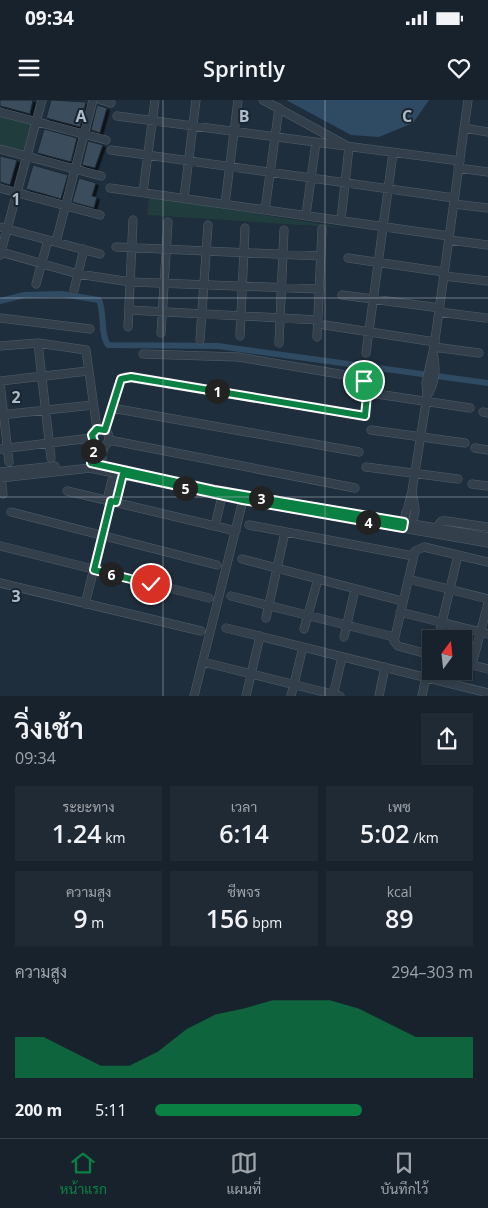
<!DOCTYPE html>
<html lang="th">
<meta charset="utf-8">
<style>
body{margin:0;font-family:"Open Sans",Sarabun,sans-serif;background:#202a35;color:#f1f3f6;height:100vh;display:flex;flex-direction:column;font-size:19px;white-space:nowrap}
*{box-sizing:border-box;margin:0}
p{font-size:16px;color:#9ea4aa}
.icon{flex:none;width:28px;height:28px;fill:none;stroke:currentColor;stroke-width:2;stroke-linecap:round;stroke-linejoin:round}
.map{position:relative;height:596px;overflow:hidden}
.side{display:flex;flex-direction:column;background:#17222d;flex:1}
.side>*{flex:none}
.needle{width:32px;rotate:15deg}
.fabs{position:absolute;left:422px;top:530px;display:grid;gap:10px}
.fabs a{display:grid;place-items:center;width:50px;height:50px;border-radius:0px;background:#17222d;box-shadow:0 2px 8px #0003,0 0 0 1px #363f49;font-size:25px}
.pin{position:absolute;display:grid;place-items:center;width:42px;height:42px;color:#fff;margin:-21px;border:2px solid #fff;border-radius:50%;box-shadow:0 1px 5px #0007}
.km{position:absolute;width:25px;height:25px;margin:-12px;border-radius:50%;background:#222;color:#fff;font-size:14px;line-height:25px;text-align:center}
.round{display:grid;place-items:center;flex:none;width:52px;height:52px;border-radius:0px;background:#202a35}
.head{display:flex;align-items:center;justify-content:space-between;height:85px;padding:0 15px}
h1{font-size:28px;font-weight:600;line-height:38px}
.metrics{display:grid;grid-template-columns:repeat(3,1fr);gap:8px;height:85px;padding:5px 15px}
.metrics div{display:grid;align-content:center;border-radius:0px;background:#202a35;text-align:center}
.metrics b{font-size:25px;font-weight:600}
.metrics small{font-size:14px;font-weight:400}
.metrics p{font-size:14px}
.chart{height:140px;padding:10px 15px}
.chart p{display:flex;justify-content:space-between}
.chart svg{width:100%;height:90px;margin-top:5px;fill:#0b8043;opacity:.7}
ul{padding:0 15px;list-style:none;font-size:16px}
li{display:grid;grid-template-columns:80px 60px 1fr;align-items:center;height:38px}
li i{height:12px;border-radius:6px;background:#0b8043}
.status{display:flex;justify-content:space-between;align-items:center;height:35px;padding:0 25px;background:#17222d;direction:ltr}
.status svg{height:14px;fill:currentColor}
header{display:flex;justify-content:space-between;align-items:center;height:65px;padding:0 15px;background:#17222d;font-size:22px;font-weight:600}
.menu{display:flex;justify-content:space-around;align-items:center;height:70px;border-top:1px solid #363f49;background:#17222d;font-size:14px;color:#9ea4aa}
.menu a{display:grid;justify-items:center;gap:2px}
.menu .current{color:#0b8043}
.map>svg:first-child{display:block}
.green{fill:#213c3d}
.water{fill:#2f4a63}
.lines{fill:none;stroke-linecap:round;stroke-linejoin:round}
.canal{stroke:#2f4a63;stroke-width:6}
.building{fill:#3b4d5b;stroke:#1a2733;filter:url(#shadow)}
.minor-tunnel{stroke:#344351;stroke-width:8;stroke-dasharray:8 4;stroke-linecap:butt}
.minor-casing{stroke:#515e6a;stroke-width:9}
.minor{stroke:#33404c;stroke-width:8}
.route-casing{stroke:#fff;stroke-width:10}
.route{stroke:#0b8043;stroke-width:6}
.grid{fill:none;stroke:#aebbc8;stroke-width:1;stroke-opacity:0.55}
.grid-label{font-size:16px;text-anchor:middle;font-weight:bold;fill:#aebbc8;stroke:#192530;stroke-width:4;stroke-linejoin:round;paint-order:stroke}
</style>
<div class="status"><b>09:34</b><svg viewBox="0 0 49 12"><path d="M0 12V9h3v3zM5 12V6h3v6zM10 12V3h3v9zM15 12V0h3v12zM26 1h20v11H26zM47 4h2v5h-2z"/></svg></div>
<header><svg class="icon" aria-label="menu" viewBox="0 0 24 24"><path d="M4 6h16M4 12h16M4 18h16"/></svg>Sprintly<svg class="icon" aria-label="heart" viewBox="0 0 24 24"><path d="M12 20l-8-8c-3-5 5-10 8-4 3-6 11-1 8 4z"/></svg></header>
<div class="map">
<svg width="488" height="596" viewBox="0 0 488 596">
<defs>
<filter id="shadow"><feDropShadow dx="2.5" dy="2.5" stdDeviation="0" flood-color="#0009"/></filter>
</defs>
<rect width="100%" height="100%" fill="#1f2e3c"/>
<path class="green" d="M0,14L32,23L23,53L0,46Z
M149,97L346,128L147,115Z"/>
<path class="water" d="M286,0H429L413,23L379,37L351,35Z"/>
<g class="lines">
<path class="canal" d="M0,201L24,195L62,194L99,200C105,214 100,234 108,245L218,246L488,283"/>
</g>
<path class="building" d="M0,0H33L30,14L0,6Z
M51,0L86,2L80,27L46,18Z
M97,5L107,8L100,33L91,30Z
M44,29L77,38L71,62L37,53Z
M88,41L103,45L95,68L82,65Z
M0,56L17,60L10,85L0,82Z
M33,65L68,75L61,99L26,89Z
M79,78L96,83L92,96L97,97L94,108L72,102Z"/>
<g class="lines">
<path class="minor-tunnel" d="M102,364L105,345"/>
<g class="minor-casing">
<path id="minor" d="M101,0L111,3
M263,0L349,47L341,120
M0,12L106,40
M117,16L460,61
M464,28L488,32
M0,49L101,76
M111,50L454,98
M458,68L488,72
M0,88L100,115
M110,88L449,136
M143,92L155,0
M184,98L196,0
M225,104L238,0
M454,104L488,108
M265,110L279,8
M306,115L316,42
M0,127L100,154
M449,140L488,145
M56,142L93,0
M116,147L321,156
M1,152L78,174L131,182L320,189
M0,155L42,0
M348,158L444,172
M444,176L488,181
M36,184L48,140
M74,190L84,149
M342,195L440,208
M129,210L318,220
M439,212L486,218
M0,218L90,229
M325,225L435,242
M128,227L133,120
M161,233L168,122
M240,236L245,128
M317,237L322,129
M200,240L208,125
M38,243L51,358
M279,243L284,130
M0,246L38,243L86,250L97,329
M434,247L479,253
M366,253L393,53
M0,281L88,271
M0,283L9,362
M377,294L470,308
M427,296L426,283L434,247L468,0
M112,308L359,352
M483,312L488,313
M0,315L93,305
M91 338a9 9 0 1 1 18 0a9 9 0 1 1-18 0Z
M105,330L120,282L125,277L365,316L367,285L357,277L238,257L143,254
M371,330L465,343
M109,340L355,388
M475,348L488,350
M0,349L91,338
M91,363L95,345
M366,367L458,379
M0,372L55,366
M0,378L90,368L243,400L488,443
M1,378L3,394
M472,384L488,386
M219,390L488,437
M67,391L236,431
M412,391L415,409
M107,400L114,372
M116,402L123,374
M408,407L412,391L427,296C435,284 437,268 433,254
M11,412L217,465
M249,425L413,456
M215,426L222,396
M403,427L406,412
M412,427L415,411
M436,428L442,421H446L488,427
M1,446L209,498
M242,459L402,501
M408,479L488,499
M0,483L201,531
M231,496L394,537
M85,504L111,401
M400,512L488,534
M266,518L285,432
M226,528L488,593
M304,529L318,479
M344,537L355,489
M438,539L458,455
M431,555L398,546L394,541L415,451L424,447L488,462
M203,562L340,596
M464,563L488,569
M472,565L488,503
M194,596L243,400
M246,596L260,536
M291,596L303,547
M333,596L342,557
M379,596L385,567
M422,596L426,577"/>
</g>
<use href="#minor" class="minor"/>
</g>
<g class="lines">
<g class="route-casing">
<path id="route" d="M151,484L94,470L111,401L116,402L123,374L243,400L403,428L404,422L214,390L91,363L95,345L92,335L97,329L105,330L121,279L131,277L365,316L368,285L364,281"/>
</g>
<use href="#route" class="route"/>
</g>
<path class="grid" d="M163,0V596M325,0V596M0,198H488M0,397H488"/>
<g class="grid-label">
<text x="81" y="22">A</text>
<text x="244" y="22">B</text>
<text x="407" y="22">C</text>
<text x="16" y="105">1</text>
<text x="16" y="303">2</text>
<text x="16" y="502">3</text>
</g>
</svg>
<div class="fabs">
<a><svg class="needle" viewBox="-14 -14 28 28"><path d="M0-13l5 13h-10z" fill="#e53935"/><path d="M0 13l5-13h-10z" fill="#9ea4aa"/></svg></a>
</div>
<div class="pin" style="left:364px;top:281px;background:#1e9e55"><svg class="icon" aria-label="arrive" viewBox="0 0 24 24"><path d="M6 21V4h12l-3 4 3 4H6"/></svg></div>
<div class="pin" style="left:151px;top:484px;background:#d93025"><svg class="icon" aria-label="check" viewBox="0 0 24 24"><path d="M5 12l5 5 9-10"/></svg></div>
<b class="km" style="left:217px;top:291px">1</b>
<b class="km" style="left:93px;top:351px">2</b>
<b class="km" style="left:261px;top:398px">3</b>
<b class="km" style="left:368px;top:422px">4</b>
<b class="km" style="left:185px;top:388px">5</b>
<b class="km" style="left:111px;top:474px">6</b>
</div>
<section class="side">
<div class="head"><div><h1>วิ่งเช้า</h1><p>09:34</p></div><a class="round"><svg class="icon" aria-label="share" viewBox="0 0 24 24"><path d="M12 15V3M7 8l5-5 5 5M5 13v7h14v-7"/></svg></a></div>
<div class="metrics">
<div><p>ระยะทาง</p><b>1.24<small> km</small></b></div>
<div><p>เวลา</p><b>6:14</b></div>
<div><p>เพซ</p><b>5:02<small> /km</small></b></div>
</div>
<div class="metrics">
<div><p>ความสูง</p><b>9<small> m</small></b></div>
<div><p>ชีพจร</p><b>156<small> bpm</small></b></div>
<div><p>kcal</p><b>89</b></div>
</div>
<div class="chart"><p><span>ความสูง</span>294–303 m</p>
<svg viewBox="0 0 160 44" preserveAspectRatio="none"><path d="M0 44V24L10 24L20 31L30 38L40 38L50 31L60 20L70 13L80 10L90 6L100 6L110 6L120 10L130 17L140 24L150 24L160 24V44z"/></svg>
</div>
<ul>
<li><b>200 m</b>5:11<i style="width:65%"></i></li>
</ul>
</section>
<nav class="menu">
<a class="current"><svg class="icon" aria-label="home" viewBox="0 0 24 24"><path d="M3 11l9-7 9 7M6 9v11h12V9"/></svg>หน้าแรก</a>
<a><svg class="icon" aria-label="map" viewBox="0 0 24 24"><path d="M3 6l6-2 6 2 6-2v14l-6 2-6-2-6 2zM9 4v14M15 6v14"/></svg>แผนที่</a>
<a><svg class="icon" aria-label="saved" viewBox="0 0 24 24"><path d="M7 4h10v16l-5-4-5 4z"/></svg>บันทึกไว้</a>
</nav>
